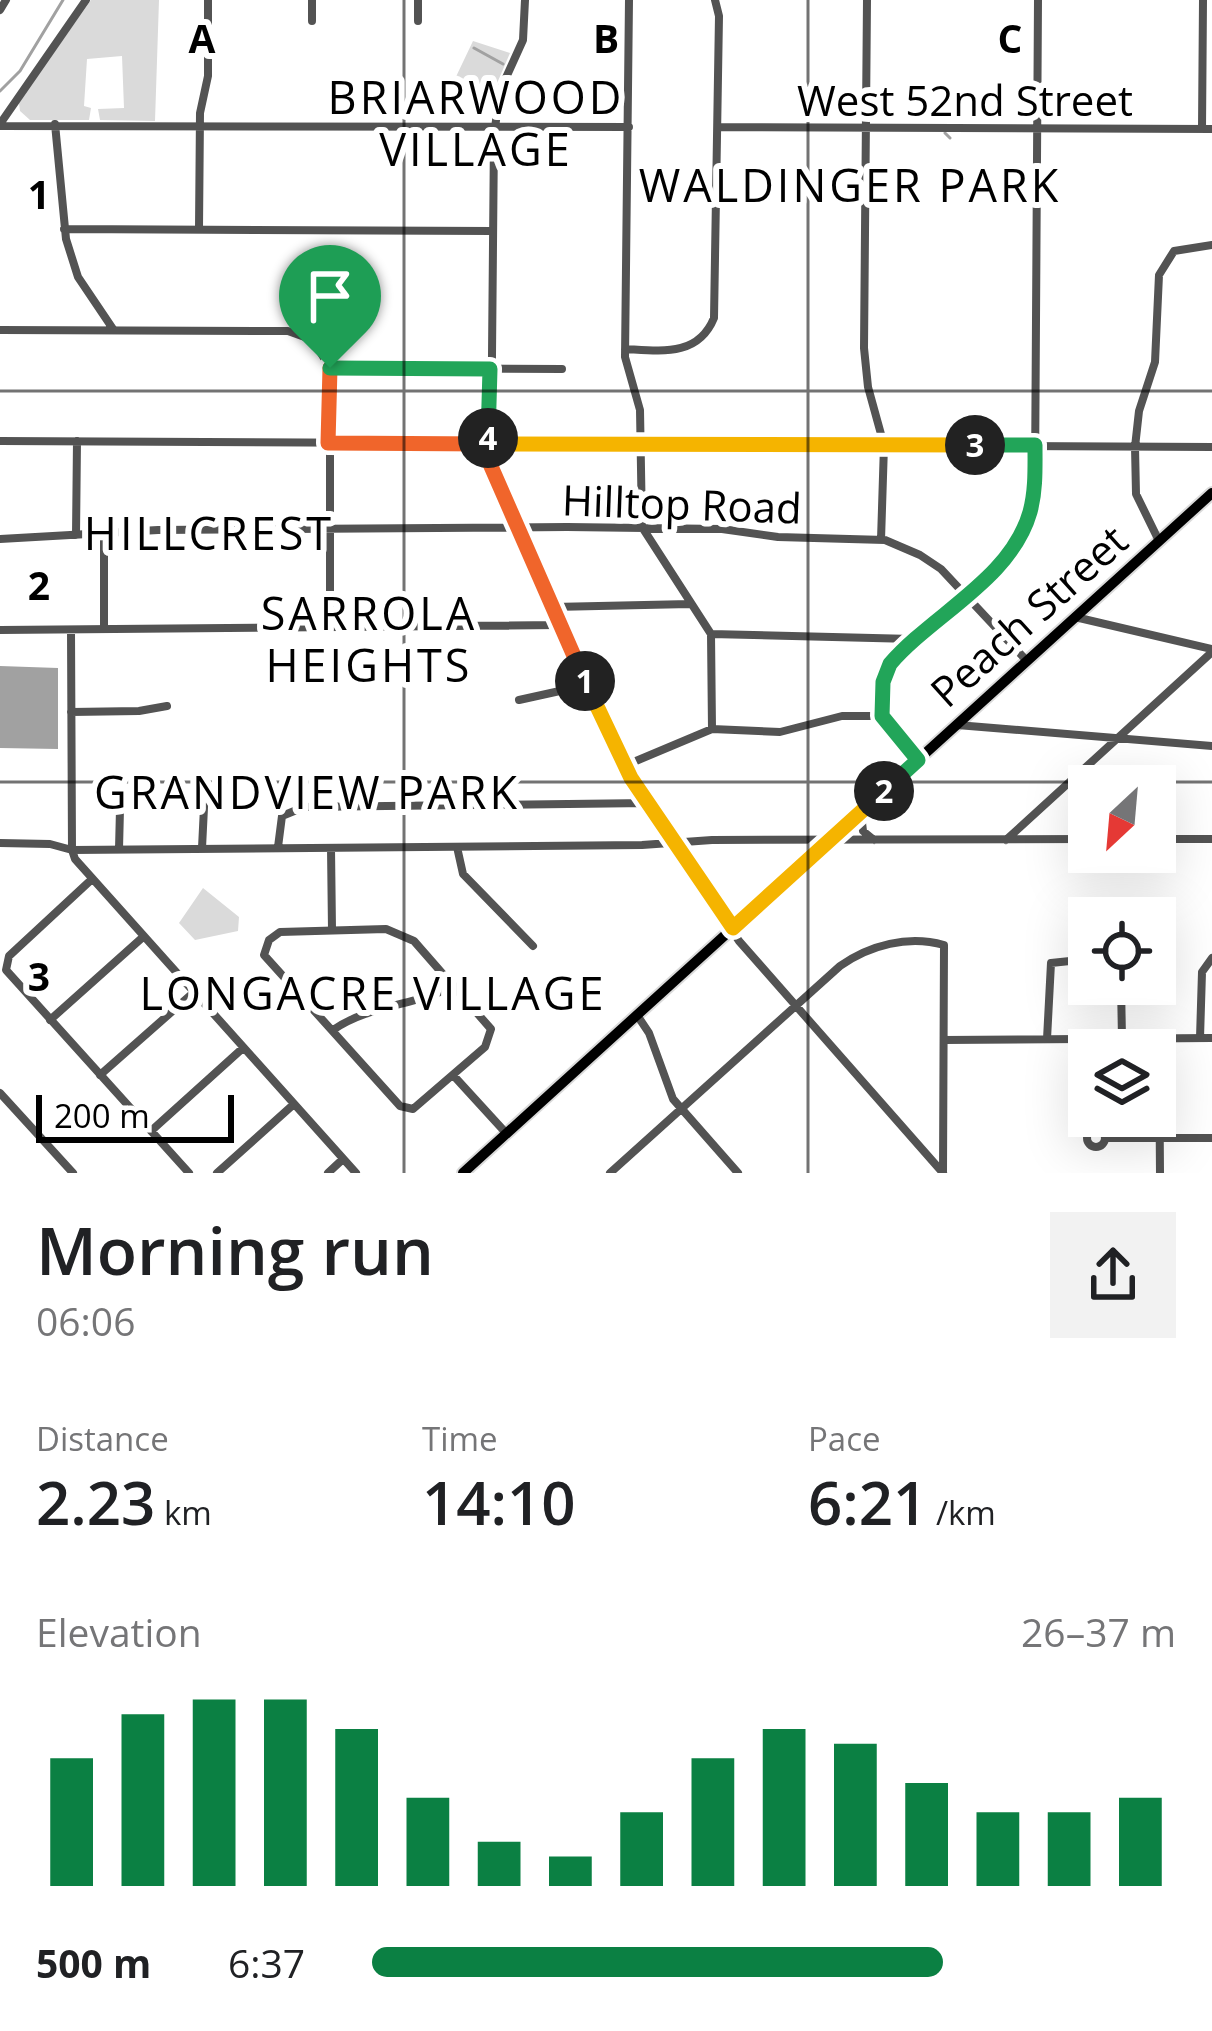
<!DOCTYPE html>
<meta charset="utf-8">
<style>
body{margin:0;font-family:"Open Sans",sans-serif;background:#f2f2f2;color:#202124;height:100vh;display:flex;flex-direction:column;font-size:45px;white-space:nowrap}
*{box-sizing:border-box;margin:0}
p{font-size:39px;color:#757577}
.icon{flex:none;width:66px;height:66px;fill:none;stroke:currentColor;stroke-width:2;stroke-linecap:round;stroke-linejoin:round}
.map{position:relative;height:1173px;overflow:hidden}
.drawer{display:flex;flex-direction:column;background:#fff;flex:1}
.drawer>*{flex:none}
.needle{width:78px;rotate:206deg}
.controls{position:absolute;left:1068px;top:765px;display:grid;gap:24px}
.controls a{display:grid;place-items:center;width:108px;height:108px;border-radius:0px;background:#fff;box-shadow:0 12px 48px #0002;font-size:60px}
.scale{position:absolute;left:36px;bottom:30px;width:198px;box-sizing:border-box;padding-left:12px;border:6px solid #000;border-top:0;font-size:33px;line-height:42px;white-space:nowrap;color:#000;-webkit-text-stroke:9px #fff;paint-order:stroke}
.pin{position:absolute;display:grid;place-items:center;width:102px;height:102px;color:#fff;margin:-123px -51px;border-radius:50% 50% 50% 0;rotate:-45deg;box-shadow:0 0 12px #0007}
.pin .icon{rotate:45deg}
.km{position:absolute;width:60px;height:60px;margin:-30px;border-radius:50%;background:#222;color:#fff;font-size:33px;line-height:60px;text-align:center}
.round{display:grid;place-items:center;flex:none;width:126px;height:126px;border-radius:0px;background:#f2f2f2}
.overview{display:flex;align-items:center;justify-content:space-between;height:204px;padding:0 36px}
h1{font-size:66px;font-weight:600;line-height:90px}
.metrics{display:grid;grid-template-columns:repeat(3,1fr);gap:18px;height:204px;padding:12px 36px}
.metrics div{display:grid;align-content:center}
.metrics b{font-size:60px;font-weight:600}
.metrics small{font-size:33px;font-weight:400}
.metrics p{font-size:33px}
.chart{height:336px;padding:24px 36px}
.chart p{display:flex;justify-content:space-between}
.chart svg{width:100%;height:216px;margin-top:12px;stroke:#0b8043;stroke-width:6}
ul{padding:0 36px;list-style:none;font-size:39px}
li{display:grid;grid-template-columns:192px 144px 1fr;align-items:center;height:90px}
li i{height:30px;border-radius:15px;background:#0b8043}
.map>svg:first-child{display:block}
.green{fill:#dadada}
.water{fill:#a1a1a1}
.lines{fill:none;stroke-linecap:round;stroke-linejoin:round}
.stream{stroke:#a1a1a1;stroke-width:3}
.major-casing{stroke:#dbdbdb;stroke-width:14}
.minor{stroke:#535353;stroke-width:8}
.major{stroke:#000;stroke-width:10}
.split-1-casing{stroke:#fff;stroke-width:24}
.split-2-casing{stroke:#fff;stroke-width:24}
.split-3-casing{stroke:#fff;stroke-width:24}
.split-4-casing{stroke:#fff;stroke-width:24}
.split-5-casing{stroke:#fff;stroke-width:24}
.split-1{stroke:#f0652b;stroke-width:15}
.split-2{stroke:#f5b400;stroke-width:15}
.split-3{stroke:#22a559;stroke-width:15}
.split-4{stroke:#f5b400;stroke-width:15}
.split-5{stroke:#22a559;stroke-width:15}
.grid{fill:none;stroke:#000;stroke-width:3;stroke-opacity:0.55}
.labels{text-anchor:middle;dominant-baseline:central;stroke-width:12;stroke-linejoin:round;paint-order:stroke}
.street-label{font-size:42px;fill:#000;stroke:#fff}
.neighbourhood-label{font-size:45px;letter-spacing:3px;fill:#000;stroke:#fff}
.grid-label{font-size:39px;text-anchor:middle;font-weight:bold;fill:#000;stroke:#fff;stroke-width:12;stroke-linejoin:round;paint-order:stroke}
</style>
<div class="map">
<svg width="1212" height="1173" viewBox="0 0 1212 1173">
<rect width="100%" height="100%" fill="#fff"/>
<path class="green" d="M91,0H159L155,121L100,120L98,109L124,108L122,56L87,59L84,106L91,108L89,120H30L20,111L19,103L28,89Z
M473,41L510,53L492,95L453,83Z
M203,888L239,917L238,931L195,940L179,923Z"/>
<path class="water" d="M0,666L58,668V749L0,748Z"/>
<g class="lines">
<path class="stream" d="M474,48L503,64
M0,91L20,71L63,0
M945,133L950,138"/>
<g class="major-casing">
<path id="major" d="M463,1173L1212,493"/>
</g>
<path class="minor" d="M312,0V21
M418,0V21
M525,0L523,40L500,91L494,135L491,464L631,778L739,941L943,1173
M629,0L625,357L640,410L642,527L711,634L712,729
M867,0L864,348L868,387L884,445L881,540
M0,10L6,0
M0,124L86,0
M55,124L66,239L78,277L113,329
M0,126L629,127
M718,127L1212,129
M1202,129L1203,0
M199,228L200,113L208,76V0
M64,229L492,231
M0,330L288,331L313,340L330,368V627
M625,349C661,351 698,357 714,318L719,16L715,0
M330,368L562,369
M0,441L1212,447
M104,533V629
M76,535L77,441
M0,539L158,530L567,527L722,529L778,537L885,540L920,555L941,569L1027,661
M1159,541L1136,494L1135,447L1139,411L1155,362L1159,275L1174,251L1212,245
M553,607L690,604
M1075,617L1212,649
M0,630L560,625
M71,630L72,850L75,859L356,1173
M711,634L913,639
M519,700L587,685
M71,712L139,711L167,706
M882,716L883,682L890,665C943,601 1026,572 1035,480L1038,0
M957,725L1212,746
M624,766L712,729L780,732L842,716H882L918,760
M861,814L863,831L874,840
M1155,839H1212
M1006,840L1212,652
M0,843L50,844L72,850L642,845L712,840L1089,839
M278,847L282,816L304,807L648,803
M457,847L463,874L533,946
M202,848L205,787
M331,848L332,930
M119,849L120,809
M91,880L9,956L6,970L189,1173
M386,929L414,941L491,1029L485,1047L413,1109L400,1106L264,955L269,940L280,932Z
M1121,984L1122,1039
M637,1015L649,1033L673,1099L738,1173
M50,1020L143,937
M333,1030C369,1005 414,1006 454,986
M1200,1038L1202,972L1212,958
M1047,1039L1051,963L1089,959
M1159,1039L1160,1173
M944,1040L1212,1038
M100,1075L193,993
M453,1075L506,1133
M0,1093L73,1173
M1087 1138a9 9 0 1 1 18 0a9 9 0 1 1-18 0Z
M151,1131L243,1048
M1105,1138H1212
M217,1173L294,1104
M328,1173L343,1159
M610,1173L840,966C870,945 908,935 944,945L943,1172"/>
<use href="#major" class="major"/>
</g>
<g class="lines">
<g class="split-1-casing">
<path id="split-1" d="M330,368L328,443L488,444L490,464L585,681"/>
</g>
<g class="split-2-casing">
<path id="split-2" d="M585,681L631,778L733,928L884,791"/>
</g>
<g class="split-3-casing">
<path id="split-3" d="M884,791L918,760L882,716L883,682L890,664C933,614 1011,579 1030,512C1036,490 1035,467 1035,445H975"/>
</g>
<g class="split-4-casing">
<path id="split-4" d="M488,438V444L975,445"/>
</g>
<g class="split-5-casing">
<path id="split-5" d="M330,368L490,369L488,438"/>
</g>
<use href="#split-1" class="split-1"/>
<use href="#split-2" class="split-2"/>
<use href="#split-3" class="split-3"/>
<use href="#split-4" class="split-4"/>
<use href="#split-5" class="split-5"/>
</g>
<path class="grid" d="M404,0V1173M808,0V1173M0,391H1212M0,782H1212"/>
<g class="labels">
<g class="street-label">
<text x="965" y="99">West 52nd Street</text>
<text transform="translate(682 503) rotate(2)">Hilltop Road</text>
<text transform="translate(1028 615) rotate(-42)">Peach Street</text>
</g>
<g class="neighbourhood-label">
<text x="476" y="96">BRIARWOOD<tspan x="476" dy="52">VILLAGE</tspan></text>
<text x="850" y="184">WALDINGER PARK</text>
<text x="209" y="532">HILLCREST</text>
<text x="369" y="612">SARROLA<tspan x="369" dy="52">HEIGHTS</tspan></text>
<text x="307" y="791">GRANDVIEW PARK</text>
<text x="373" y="992">LONGACRE VILLAGE</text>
</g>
</g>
<g class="grid-label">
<text x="202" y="53">A</text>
<text x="606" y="53">B</text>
<text x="1010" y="53">C</text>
<text x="39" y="209">1</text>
<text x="39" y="600">2</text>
<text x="39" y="991">3</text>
</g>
</svg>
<div class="controls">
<a><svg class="needle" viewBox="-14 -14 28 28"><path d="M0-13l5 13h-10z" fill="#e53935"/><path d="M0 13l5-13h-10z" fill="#757577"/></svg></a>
<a><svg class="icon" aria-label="locate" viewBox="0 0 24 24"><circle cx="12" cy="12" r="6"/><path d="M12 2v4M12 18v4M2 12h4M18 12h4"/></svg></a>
<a><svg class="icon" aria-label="layers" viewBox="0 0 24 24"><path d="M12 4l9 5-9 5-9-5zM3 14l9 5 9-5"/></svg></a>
</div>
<div class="scale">200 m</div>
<div class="pin" style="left:330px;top:368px;background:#1e9e55"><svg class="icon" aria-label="arrive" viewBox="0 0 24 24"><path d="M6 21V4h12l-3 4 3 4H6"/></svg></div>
<b class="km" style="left:585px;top:681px">1</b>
<b class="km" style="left:884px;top:791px">2</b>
<b class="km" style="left:975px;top:445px">3</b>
<b class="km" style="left:488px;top:438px">4</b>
</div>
<section class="drawer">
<div class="overview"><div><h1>Morning run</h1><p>06:06</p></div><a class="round"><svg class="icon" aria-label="share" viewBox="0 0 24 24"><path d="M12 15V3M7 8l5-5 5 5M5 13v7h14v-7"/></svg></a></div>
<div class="metrics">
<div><p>Distance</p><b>2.23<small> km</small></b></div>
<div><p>Time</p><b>14:10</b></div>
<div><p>Pace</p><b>6:21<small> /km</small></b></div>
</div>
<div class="chart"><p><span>Elevation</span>26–37 m</p>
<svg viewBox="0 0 160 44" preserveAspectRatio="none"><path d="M5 44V18M15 44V9M25 44V6M35 44V6M45 44V12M55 44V26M65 44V35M75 44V38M85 44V29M95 44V18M105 44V12M115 44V15M125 44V23M135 44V29M145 44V29M155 44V26"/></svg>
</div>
<ul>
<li><b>500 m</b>6:37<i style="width:71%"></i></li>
</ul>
</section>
